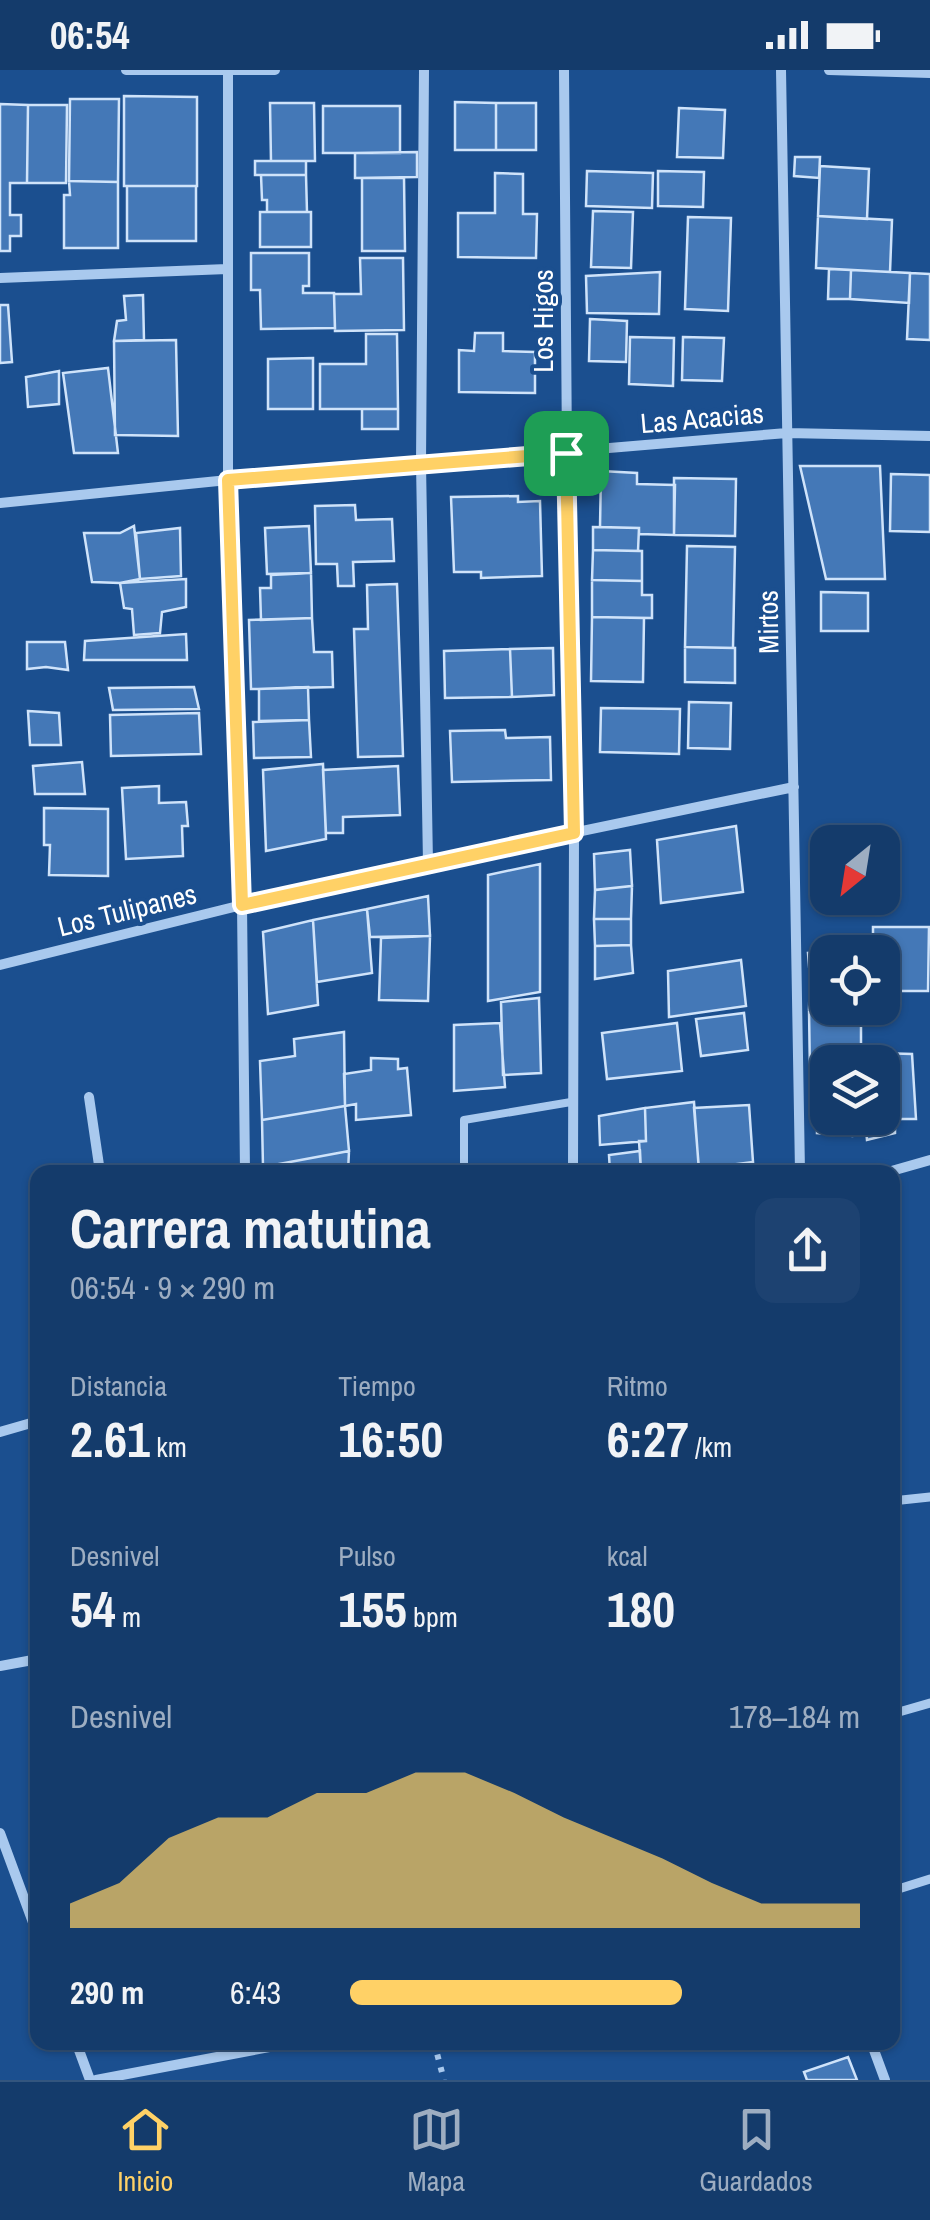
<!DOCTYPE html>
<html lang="es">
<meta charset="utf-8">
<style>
body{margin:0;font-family:"Archivo Narrow",sans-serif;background:#1d4271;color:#f1f3f6;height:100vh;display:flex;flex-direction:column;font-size:38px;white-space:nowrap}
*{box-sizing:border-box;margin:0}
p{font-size:32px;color:#9dadc1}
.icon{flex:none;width:55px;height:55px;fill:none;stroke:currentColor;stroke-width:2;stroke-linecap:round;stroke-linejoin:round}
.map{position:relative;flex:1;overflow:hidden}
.panel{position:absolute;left:30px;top:1095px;width:870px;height:885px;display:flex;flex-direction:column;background:#143b6b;border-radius:20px;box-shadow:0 2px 8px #0004,0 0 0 2px #33557e}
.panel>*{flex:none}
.needle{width:65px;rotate:210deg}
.fabs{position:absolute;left:810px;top:755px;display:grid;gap:20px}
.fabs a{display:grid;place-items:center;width:90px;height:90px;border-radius:20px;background:#143b6b;box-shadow:0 2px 8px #0004,0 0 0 2px #33557e;font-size:50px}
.pin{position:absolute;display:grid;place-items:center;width:85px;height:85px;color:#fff;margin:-42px;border-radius:20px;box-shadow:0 5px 15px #0006}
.round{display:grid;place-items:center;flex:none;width:105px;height:105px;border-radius:20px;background:#1d4271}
.summary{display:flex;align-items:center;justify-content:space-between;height:170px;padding:0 40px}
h1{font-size:55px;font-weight:700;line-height:75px}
.metrics{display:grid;grid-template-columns:repeat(3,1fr);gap:15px;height:170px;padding:10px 40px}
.metrics div{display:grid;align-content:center}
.metrics b{font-size:50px;font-weight:700}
.metrics small{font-size:28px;font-weight:400}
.metrics p{font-size:28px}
.chart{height:280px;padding:20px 40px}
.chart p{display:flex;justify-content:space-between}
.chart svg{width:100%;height:180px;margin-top:10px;fill:#ffd166;opacity:.7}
ul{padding:0 40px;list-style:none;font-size:32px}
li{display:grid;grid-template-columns:160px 120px 1fr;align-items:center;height:75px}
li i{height:25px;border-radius:12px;background:#ffd166}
.status{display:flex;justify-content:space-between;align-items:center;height:70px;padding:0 50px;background:#143b6b;direction:ltr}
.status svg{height:28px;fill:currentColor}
.tab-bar{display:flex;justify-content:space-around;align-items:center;height:140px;border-top:2px solid #33557e;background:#143b6b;font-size:28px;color:#9dadc1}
.tab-bar a{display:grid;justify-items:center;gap:5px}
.tab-bar .current{color:#ffd166}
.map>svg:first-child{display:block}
.building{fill:#4478b7;stroke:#cfe3fa;stroke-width:2.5}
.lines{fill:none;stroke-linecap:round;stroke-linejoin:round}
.path{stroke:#a9c9ee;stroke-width:6;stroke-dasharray:5 8;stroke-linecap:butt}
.service{stroke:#a9c9ee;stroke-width:8}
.pedestrian{stroke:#a9c9ee;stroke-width:9}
.minor{stroke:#a9c9ee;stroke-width:10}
.route-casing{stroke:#fff;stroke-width:20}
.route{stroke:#ffd166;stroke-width:12}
.labels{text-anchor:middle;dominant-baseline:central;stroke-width:8;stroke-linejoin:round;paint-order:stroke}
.street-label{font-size:28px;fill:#fff;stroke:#1b4f8f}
</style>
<div class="status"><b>06:54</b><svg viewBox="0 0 49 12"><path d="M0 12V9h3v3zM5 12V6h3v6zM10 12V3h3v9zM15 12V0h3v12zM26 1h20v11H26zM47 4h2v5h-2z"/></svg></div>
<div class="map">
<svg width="930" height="2010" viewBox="0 0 930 2010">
<rect width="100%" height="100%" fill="#1b4f8f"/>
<path class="building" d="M124,26L197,27V116H124Z
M70,29H119L118,112L69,111Z
M455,32L496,33V80H455Z
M270,33H314L315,91H271Z
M496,33H536V80H496Z
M0,34L28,35L27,113H10V145H21V166H10V181H0Z
M28,35H67L66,113H27Z
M323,36H400V83H323Z
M679,38L725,40L723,88L677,87Z
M417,82V107L355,108V83Z
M795,87H820L819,108L794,106Z
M255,91H306V105H255Z
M820,96L869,99L867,149L818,146Z
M587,101L653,103L652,138L586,136Z
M658,101L704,102L703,137L658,136Z
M495,103L523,104V144H537L536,188L458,187V143H495Z
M261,105H306L307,142H267V130H262Z
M362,108H404L405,181H362Z
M69,111L118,112V178H64V125H70Z
M127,116H196V171H127Z
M593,141L633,142L631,198L591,197Z
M260,142H311V177H260Z
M818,146L892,150L890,202L816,198Z
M688,147L731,148L728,241L685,239Z
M251,183H309V216H303V223H334L335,258L261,259L260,220H251Z
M360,188H403L404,260L335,261L334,224H361Z
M829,199L851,200L850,229H828Z
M851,200L910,203L909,233L850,229Z
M660,202L659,244L587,243L586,206Z
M910,203L930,204V270L907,269Z
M143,225L144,270L114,271L117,251L126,250L124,226Z
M0,235H8L12,292L0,293Z
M590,249L627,251L626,292L589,291Z
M475,263H503V281L535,282V323L459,322V280L474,281Z
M366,264H397L398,339H320V294H366Z
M630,267L674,268L673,316L629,314Z
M683,267L724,268L722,311L682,310Z
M176,270L178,366L115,365L114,271Z
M313,288V339H268V289Z
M108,298L118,383H74L63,303Z
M59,301V334L28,337L26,307Z
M362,339H398V359H362Z
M800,396H880L885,509H826Z
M601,401L637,403V414L675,415L674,465L639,464V458L600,457Z
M891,404L930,405V462L890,461Z
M674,408L736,409L735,466L674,465Z
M518,426V432L540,431L542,506L481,508V502H454L451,427Z
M355,435L356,450L392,449L394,491L353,492L354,516H338L337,494H316L315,436Z
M134,456L140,509L120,513L92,512L84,463H120Z
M309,456L311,503L267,504L265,458Z
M593,457L639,458L638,481L593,480Z
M180,458L181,506L140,509L136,463Z
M687,476L735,477L733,578L685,577Z
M593,480L642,481V511L592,510Z
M311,503L312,548L261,550L260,518H271V505Z
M186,509V537L162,542L160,563L134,565L132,539L124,538L120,513Z
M592,510L642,511V525H652V548L592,547Z
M397,514L403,686L358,687L354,559H368L367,515Z
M821,522L868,523V561H821Z
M592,547L644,548L643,612L591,611Z
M312,548L314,582H332L333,617L251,619L249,550Z
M186,564L187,590H84L85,571Z
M27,572H65L68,600L46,597L27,599Z
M685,577L735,578V613L685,612Z
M553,578L554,625L512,627L510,579Z
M510,579L512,627L445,628L444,581Z
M194,617L199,639L113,640L109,618Z
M308,617L309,650L259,651V619Z
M689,632L731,633L730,679L688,678Z
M601,638L680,639L679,684L600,682Z
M28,641L59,643L61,675H30Z
M199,643L201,684L111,686L110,645Z
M309,650L311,687L254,688L253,652Z
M505,660L506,668L550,667L551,710L452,712L450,661Z
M82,692L85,724H35L33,696Z
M323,694L326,769L266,781L263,700Z
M398,696L400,745L343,747V763H326L323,700Z
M159,716V733L186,732L188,756H182L183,786L126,789L122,718Z
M44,738L108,739V806L49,805L50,775H44Z
M736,756L743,822L661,833L657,770Z
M630,780L632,816L595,820L594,784Z
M540,794V922L488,931V805Z
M632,816L631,849H594L595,820Z
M428,826L430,866L370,867L367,839Z
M367,839L372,903L317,912L313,850Z
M594,849H631V875L595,876Z
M313,850L318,935L268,944L263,862Z
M873,857H929L928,921H882V882H873Z
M430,866L428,931L379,930L381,868Z
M631,875L633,903L595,909V876Z
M862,880V882H828V908H810L808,883Z
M741,890L746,936L669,947L668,901Z
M810,908H828V938H876V940L809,939Z
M539,928L541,1003L503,1005L501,932Z
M809,939L861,941V992H828V1006L810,1005Z
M744,943L748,980L701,986L696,949Z
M500,953L505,1017L454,1021V955Z
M677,953L682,1001L607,1009L602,963Z
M344,962L345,1036L262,1050L260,991L295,986L294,969Z
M877,983L912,984L916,1049H895V1063L867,1070L865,1048H882V992H876Z
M371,988L398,989V999L407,998L411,1045L356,1050V1034L345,1036L344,1004L371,1000Z
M818,1021L828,1022V1048H852V1066L817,1063Z
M694,1032L699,1102H641L639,1071H646L645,1038Z
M749,1035L753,1092L699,1099L694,1038Z
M345,1036L349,1081L263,1097L262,1050Z
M645,1038L646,1071L600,1075L599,1046Z
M349,1081L348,1102H263V1097Z
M640,1081L641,1102H610L609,1085Z
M848,1987L857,2010H807L804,2002Z"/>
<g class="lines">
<path class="path" d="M434,1972L444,2010"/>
<path class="service" d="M464,1102V1050L571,1032"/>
<path class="pedestrian" d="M892,1431L930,1427
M892,1644L930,1633
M892,1821L930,1809"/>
<path class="minor" d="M126,0H275
M228,0V410L242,835L245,1102
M424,0L421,394L428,793
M564,0L567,383L574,763L573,1102
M781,0L800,1102
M829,0L930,3
M0,208L227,199
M0,433L228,410L787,363L930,366
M0,895L242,835L428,793L794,717
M89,1027L100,1102
M888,1102L930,1090
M0,1362L38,1351
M0,1596L38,1589
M0,1763L38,1866
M76,1972L90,2010
M871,1972L885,2010
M96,2010L296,1972"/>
</g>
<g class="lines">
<g class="route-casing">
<path id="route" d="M566,383L574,763L242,835L228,410Z"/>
</g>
<use href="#route" class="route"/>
</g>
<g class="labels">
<g class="street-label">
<text transform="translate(543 251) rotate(-90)">Los Higos</text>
<text transform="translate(702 348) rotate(-5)">Las Acacias</text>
<text transform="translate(768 552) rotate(-91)">Mirtos</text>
<text transform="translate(127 840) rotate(-14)">Los Tulipanes</text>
</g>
</g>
</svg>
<div class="fabs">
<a><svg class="needle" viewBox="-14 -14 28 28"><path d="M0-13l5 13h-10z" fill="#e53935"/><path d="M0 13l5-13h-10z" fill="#9dadc1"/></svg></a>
<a><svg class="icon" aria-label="locate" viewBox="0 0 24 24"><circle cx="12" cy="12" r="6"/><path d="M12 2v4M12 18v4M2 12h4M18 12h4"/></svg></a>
<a><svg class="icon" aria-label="layers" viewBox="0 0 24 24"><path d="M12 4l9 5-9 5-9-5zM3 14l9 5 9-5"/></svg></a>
</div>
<div class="pin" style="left:566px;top:383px;background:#1e9e55"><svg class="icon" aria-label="arrive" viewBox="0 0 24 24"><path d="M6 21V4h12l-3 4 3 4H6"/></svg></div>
<section class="panel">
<div class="summary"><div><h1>Carrera matutina</h1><p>06:54 · 9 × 290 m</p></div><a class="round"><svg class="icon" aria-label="share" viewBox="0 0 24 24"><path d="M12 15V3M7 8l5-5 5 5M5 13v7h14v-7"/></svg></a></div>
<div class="metrics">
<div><p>Distancia</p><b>2.61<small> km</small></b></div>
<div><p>Tiempo</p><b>16:50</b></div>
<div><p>Ritmo</p><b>6:27<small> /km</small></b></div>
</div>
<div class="metrics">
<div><p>Desnivel</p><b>54<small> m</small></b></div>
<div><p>Pulso</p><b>155<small> bpm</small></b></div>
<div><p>kcal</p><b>180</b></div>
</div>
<div class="chart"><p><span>Desnivel</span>178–184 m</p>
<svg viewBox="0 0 160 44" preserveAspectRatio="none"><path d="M0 44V38L10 33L20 22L30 17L40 17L50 11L60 11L70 6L80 6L90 11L100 17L110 22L120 27L130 33L140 38L150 38L160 38V44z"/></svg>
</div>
<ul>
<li><b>290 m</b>6:43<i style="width:65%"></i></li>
</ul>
</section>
</div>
<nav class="tab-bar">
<a class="current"><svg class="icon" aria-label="home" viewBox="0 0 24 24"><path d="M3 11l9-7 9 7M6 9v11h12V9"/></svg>Inicio</a>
<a><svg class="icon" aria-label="map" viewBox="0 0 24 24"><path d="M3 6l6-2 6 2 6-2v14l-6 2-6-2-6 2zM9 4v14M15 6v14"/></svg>Mapa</a>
<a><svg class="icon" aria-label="saved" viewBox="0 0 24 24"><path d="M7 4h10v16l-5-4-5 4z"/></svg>Guardados</a>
</nav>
